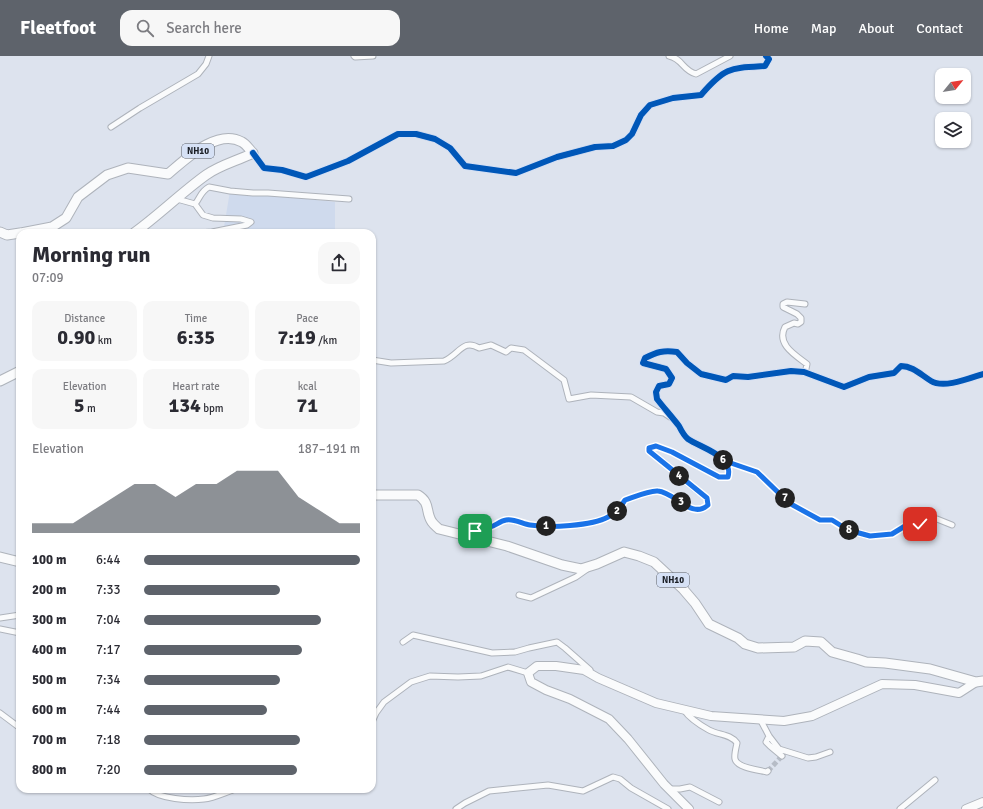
<!DOCTYPE html>
<meta charset="utf-8">
<style>
body{margin:0;font-family:Signika,sans-serif;background:#f7f7f7;color:#2b2b33;height:100vh;display:flex;flex-direction:column;font-size:15px;white-space:nowrap}
*{box-sizing:border-box;margin:0}
p{font-size:13px;color:#7c7c81}
.icon{flex:none;width:22px;height:22px;fill:none;stroke:currentColor;stroke-width:2;stroke-linecap:round;stroke-linejoin:round}
.map{position:relative;flex:1;overflow:hidden}
.side{position:absolute;left:16px;top:173px;width:360px;height:564px;display:flex;flex-direction:column;background:#fff;border-radius:12px;box-shadow:0 1px 3px #0004}
.side>*{flex:none}
.needle{width:26px;rotate:60deg}
.tools{position:absolute;left:935px;top:12px;display:grid;gap:8px}
.tools a{display:grid;place-items:center;width:36px;height:36px;border-radius:8px;background:#fff;box-shadow:0 1px 3px #0004;font-size:20px}
.pin{position:absolute;display:grid;place-items:center;width:34px;height:34px;color:#fff;margin:-17px;border-radius:8px;box-shadow:0 2px 6px #0006}
.km{position:absolute;width:20px;height:20px;margin:-10px;border-radius:50%;background:#222;color:#fff;font-size:11px;line-height:20px;text-align:center}
.round{display:grid;place-items:center;flex:none;width:42px;height:42px;border-radius:12px;background:#f7f7f7}
.overview{display:flex;align-items:center;justify-content:space-between;height:68px;padding:0 16px}
h1{font-size:22px;font-weight:700;line-height:30px}
.stats{display:grid;grid-template-columns:repeat(3,1fr);gap:6px;height:68px;padding:4px 16px}
.stats div{display:grid;align-content:center;border-radius:10px;background:#f7f7f7;text-align:center}
.stats b{font-size:20px;font-weight:700}
.stats small{font-size:11px;font-weight:400}
.stats p{font-size:11px}
.chart{height:112px;padding:8px 16px}
.chart p{display:flex;justify-content:space-between}
.chart svg{width:100%;height:72px;margin-top:4px;fill:#5e636b;opacity:.7}
ul{padding:0 16px;list-style:none;font-size:13px}
li{display:grid;grid-template-columns:64px 48px 1fr;align-items:center;height:30px}
li i{height:10px;border-radius:5px;background:#5e636b}
header{display:flex;align-items:center;gap:24px;box-sizing:border-box;height:56px;padding:0 20px;background:#5e636b;color:#fff}
header strong{font-size:19px}
nav{display:flex;gap:22px;margin-inline-start:auto;font-size:14px}
.search{width:280px;height:36px;background:#f7f7f7;display:flex;align-items:center;gap:10px;box-sizing:border-box;padding:0 14px;border-radius:12px;color:#7c7c81;font-size:15px}
.map>svg:first-child{display:block}
.built{fill:#cfdaed}
.lines{fill:none;stroke-linecap:round;stroke-linejoin:round}
.street-tunnel{stroke:#b6bcc6;stroke-width:5;stroke-dasharray:5 2.5;stroke-linecap:butt}
.street-casing{stroke:#aeb3bb;stroke-width:7}
.primary-casing{stroke:#aeb3bb;stroke-width:10}
.highway-casing{stroke:#aeb3bb;stroke-width:11}
.street{stroke:#fafbfc;stroke-width:5}
.primary{stroke:#fafbfc;stroke-width:8}
.highway{stroke:#fafbfc;stroke-width:9}
.cycleway-casing{stroke:#d6e1f5;stroke-width:8}
.cycleway{stroke:#0057b8;stroke-width:6}
.route-casing{stroke:#fff;stroke-width:8}
.route{stroke:#1a73e8;stroke-width:5}
.labels{text-anchor:middle;dominant-baseline:central;stroke-width:3;stroke-linejoin:round;paint-order:stroke}
.shield{fill:#d6e1f5;stroke:#525863;stroke-width:1}
.shield-label{font-size:9px;font-weight:bold;fill:#1a1e25}
</style>
<header>
<strong>Fleetfoot</strong>
<div class="search"><svg class="icon" aria-label="search" viewBox="0 0 24 24"><circle cx="10" cy="10" r="6"/><path d="M15 15l6 6"/></svg>Search here</div>
<nav><a>Home</a><a>Map</a><a>About</a><a>Contact</a></nav>
</header>
<div class="map">
<svg width="983" height="753" viewBox="0 0 983 753">
<rect width="100%" height="100%" fill="#dde3ee"/>
<path class="built" d="M230,135L335,146V177H223Z"/>
<g class="lines">
<path class="street-tunnel" d="M768,715L782,700"/>
<g class="street-casing">
<path id="street" d="M354,0L355,1L373,0
M669,0C683,3 682,14 696,18L730,0
M111,71L140,52L198,18L206,8L209,0
M253,97L264,112L282,114L306,121L348,105L398,78H416L435,83L450,92L465,110L516,117L557,101L595,91L613,90L626,84L632,78L641,59L650,49L673,42L701,39C725,11 730,12 765,10L769,3L766,0
M177,143L195,148
M199,177L212,176L247,169L251,166L241,163L213,162L203,159L195,148C201,141 200,136 209,131L230,135L253,137H268L349,143
M372,304L391,307L444,305C459,299 463,282 479,292L491,289L506,296L511,292L524,294L564,324L569,343L591,339L631,341L657,356L664,357L670,361
M804,316L806,313L807,308C795,299 776,288 785,271L794,267L798,268L801,266V262L797,258L783,251V248L787,246L805,248
M723,404L757,416L789,447L820,464H832L848,474L870,480L892,478L905,470L920,468L937,463L952,469
M474,482L475,475C481,472 484,473 490,471C495,470 500,465 506,464C513,463 522,468 530,469C549,472 592,470 608,461C616,457 621,451 625,444C634,441 650,434 658,435C675,436 692,464 708,449L707,442C692,432 680,420 667,409C661,404 655,400 649,395V392L656,390L672,396L719,421H728C734,400 701,392 688,383C684,380 681,374 679,370C672,361 664,352 657,343L656,336L659,330L669,328L672,322L666,313L643,307L645,302C657,296 663,294 677,296L687,307L701,318L726,324L733,320L748,321L791,315L804,316L844,331L869,321L894,317L901,310C913,310 921,319 931,325C944,333 970,322 983,318
M519,539L531,542L576,521L586,514
M0,562L20,559
M0,573L20,577
M403,586L413,579L492,597L515,596L529,592L557,586L565,592L590,614
M684,654C690,663 700,669 709,674C718,679 731,678 737,687C736,692 734,699 735,703C737,712 759,714 767,716L768,715
M0,657L20,672
M760,663L769,680L779,693L808,702L816,701L830,696
M372,666L376,657L384,646L411,626L430,620L458,621L481,620L508,611L528,617
M769,680L766,686L770,690L782,700
M149,733C159,743 190,745 204,743C214,742 226,736 236,733
M670,733H680L690,731L719,746
M456,753L465,747L489,735L548,729L583,735L613,721L620,723L631,732L668,753
M900,753L935,724"/>
</g>
<g class="primary-casing">
<path id="primary" d="M689,753L664,728L628,683L609,663L570,643L546,634L531,626L528,617L537,610H556L584,614L598,622L656,647L711,660L784,665L812,660L882,628L915,629L959,637L976,626
M966,753L983,746"/>
</g>
<g class="highway-casing">
<path id="highway" d="M0,176L7,179L20,177
M21,177L52,171L66,162L78,141L107,119L128,112L168,118C186,103 217,72 242,86C246,88 249,93 253,97C237,105 220,109 206,119C181,137 159,159 134,177
M0,325L20,315
M372,439H418C431,447 425,456 432,466C434,469 437,471 439,473L507,490L562,509L581,513L597,508L624,496L639,500L654,506L683,533L695,547L709,568L738,582L745,588L758,592L794,591L805,585L821,586L832,596L857,603L866,606L885,607L930,613L976,626L983,625
M0,501L20,506"/>
</g>
<use href="#street" class="street"/>
<use href="#primary" class="primary"/>
<use href="#highway" class="highway"/>
<g class="cycleway-casing">
<path id="cycleway" d="M253,97L264,112L282,114L306,121L348,105L398,78H416L435,83L450,92L465,110L516,117L557,101L595,91L613,90L626,84L632,78L641,59L650,49L673,42L701,39C725,11 730,12 765,10L769,3L766,0
M474,482L475,475C481,472 484,473 490,471C495,470 500,465 506,464C513,463 522,468 530,469C549,472 592,470 608,461C616,457 621,451 625,444C634,441 650,434 658,435C675,436 692,464 708,449L707,442C692,432 680,420 667,409C661,404 655,400 649,395V392L656,390L672,396L719,421H728C734,400 701,392 688,383C684,380 681,374 679,370C672,361 664,352 657,343L656,336L659,330L669,328L672,322L666,313L643,307L645,302C657,296 663,294 677,296L687,307L701,318L726,324L733,320L748,321L791,315L804,316L844,331L869,321L894,317L901,310C913,310 921,319 931,325C944,333 970,322 983,318"/>
</g>
<use href="#cycleway" class="cycleway"/>
</g>
<g class="lines">
<g class="route-casing">
<path id="route" d="M475,475C481,472 484,473 490,471C495,470 500,465 506,464C513,462 523,468 530,469C549,472 592,470 608,461C616,457 621,451 625,444C634,441 650,434 658,435C675,436 691,464 708,449L707,442L649,395V392L656,390L672,396L719,421H728C730,413 728,410 722,404L757,416L789,447L820,464H832L848,474L870,480L892,478L905,470L920,468"/>
</g>
<use href="#route" class="route"/>
</g>
<g class="labels">
<g class="shield">
<rect x="182" y="88" width="32" height="14" rx="3"/>
<rect x="657" y="517" width="32" height="14" rx="3"/>
</g>
<g class="shield-label">
<text x="198" y="95">NH10</text>
<text x="673" y="524">NH10</text>
</g>
</g>
</svg>
<div class="tools">
<a><svg class="needle" viewBox="-14 -14 28 28"><path d="M0-13l5 13h-10z" fill="#e53935"/><path d="M0 13l5-13h-10z" fill="#7c7c81"/></svg></a>
<a><svg class="icon" aria-label="layers" viewBox="0 0 24 24"><path d="M12 4l9 5-9 5-9-5zM3 14l9 5 9-5"/></svg></a>
</div>
<div class="pin" style="left:475px;top:475px;background:#1e9e55"><svg class="icon" aria-label="arrive" viewBox="0 0 24 24"><path d="M6 21V4h12l-3 4 3 4H6"/></svg></div>
<div class="pin" style="left:920px;top:468px;background:#d93025"><svg class="icon" aria-label="check" viewBox="0 0 24 24"><path d="M5 12l5 5 9-10"/></svg></div>
<b class="km" style="left:546px;top:470px">1</b>
<b class="km" style="left:617px;top:455px">2</b>
<b class="km" style="left:681px;top:446px">3</b>
<b class="km" style="left:679px;top:420px">4</b>
<b class="km" style="left:723px;top:404px">6</b>
<b class="km" style="left:785px;top:442px">7</b>
<b class="km" style="left:849px;top:474px">8</b>
<section class="side">
<div class="overview"><div><h1>Morning run</h1><p>07:09</p></div><a class="round"><svg class="icon" aria-label="share" viewBox="0 0 24 24"><path d="M12 15V3M7 8l5-5 5 5M5 13v7h14v-7"/></svg></a></div>
<div class="stats">
<div><p>Distance</p><b>0.90<small> km</small></b></div>
<div><p>Time</p><b>6:35</b></div>
<div><p>Pace</p><b>7:19<small> /km</small></b></div>
</div>
<div class="stats">
<div><p>Elevation</p><b>5<small> m</small></b></div>
<div><p>Heart rate</p><b>134<small> bpm</small></b></div>
<div><p>kcal</p><b>71</b></div>
</div>
<div class="chart"><p><span>Elevation</span>187–191 m</p>
<svg viewBox="0 0 160 44" preserveAspectRatio="none"><path d="M0 44V38L10 38L20 38L30 30L40 22L50 14L60 14L70 22L80 14L90 14L100 6L110 6L120 6L130 22L140 30L150 38L160 38V44z"/></svg>
</div>
<ul>
<li><b>100 m</b>6:44<i style="width:100%"></i></li>
<li><b>200 m</b>7:33<i style="width:63%"></i></li>
<li><b>300 m</b>7:04<i style="width:82%"></i></li>
<li><b>400 m</b>7:17<i style="width:73%"></i></li>
<li><b>500 m</b>7:34<i style="width:63%"></i></li>
<li><b>600 m</b>7:44<i style="width:57%"></i></li>
<li><b>700 m</b>7:18<i style="width:72%"></i></li>
<li><b>800 m</b>7:20<i style="width:71%"></i></li>
</ul>
</section>
</div>
